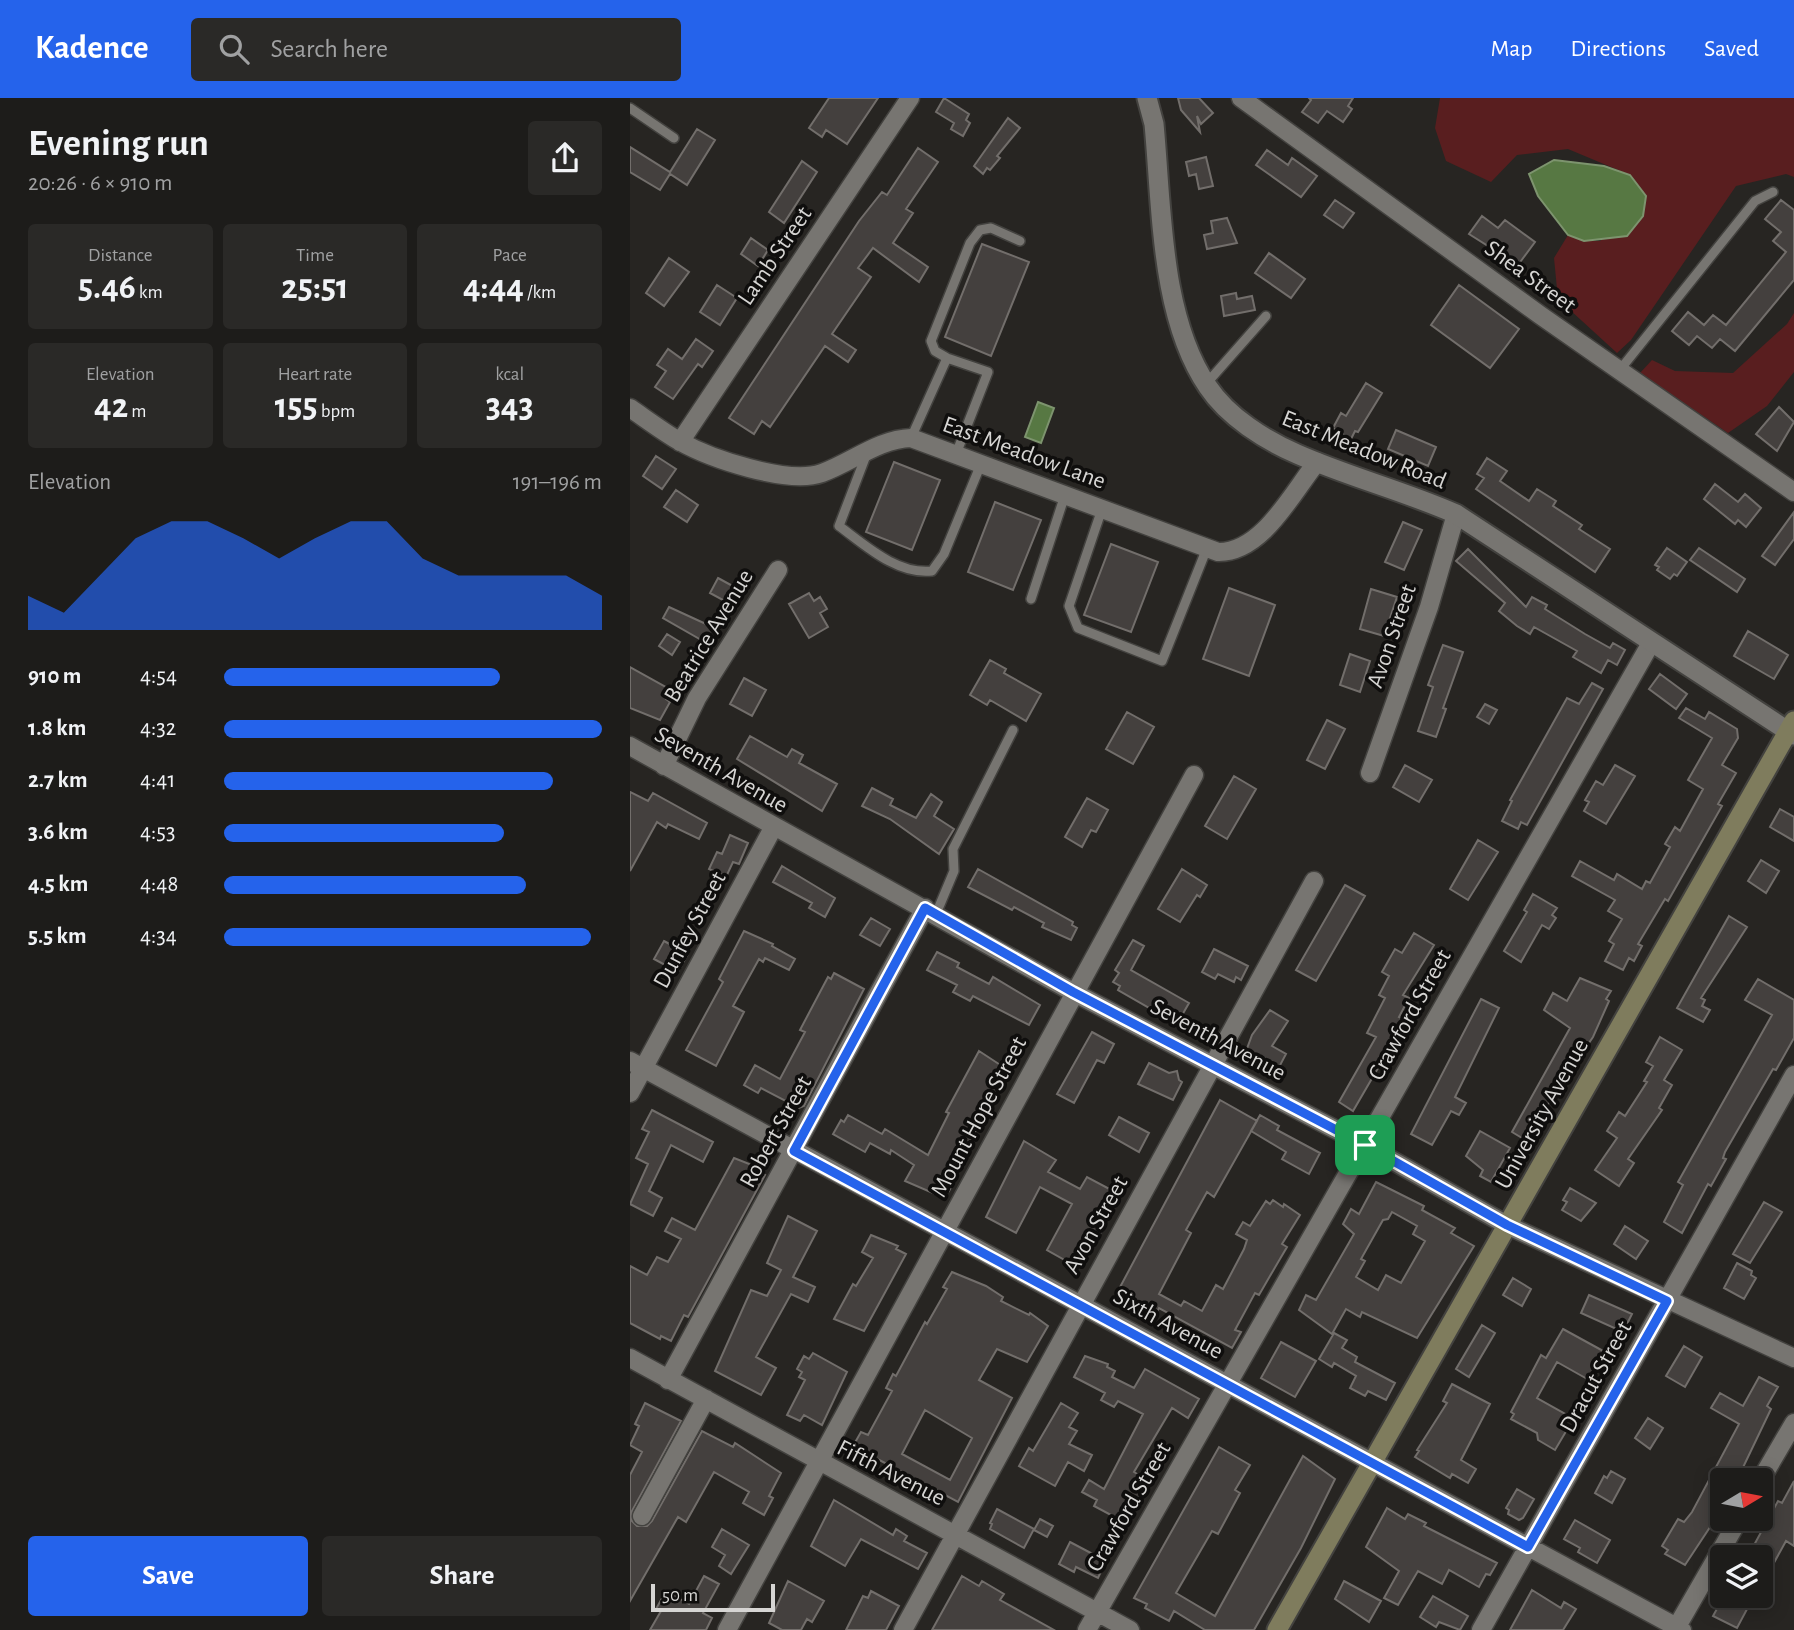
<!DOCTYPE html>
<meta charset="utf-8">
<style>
body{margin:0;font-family:"Alegreya Sans",sans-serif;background:#2a2927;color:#f1f3f6;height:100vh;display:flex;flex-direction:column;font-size:26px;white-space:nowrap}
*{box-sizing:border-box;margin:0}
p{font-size:23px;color:#a0a1a2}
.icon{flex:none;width:38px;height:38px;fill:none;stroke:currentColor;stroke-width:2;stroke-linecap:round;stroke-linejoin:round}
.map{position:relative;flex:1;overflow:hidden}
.panel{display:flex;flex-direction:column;background:#1d1c1a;width:630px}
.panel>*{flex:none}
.needle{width:46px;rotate:80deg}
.tools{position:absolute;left:1080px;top:1370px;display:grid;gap:14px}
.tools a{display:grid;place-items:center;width:63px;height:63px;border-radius:7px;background:#1d1c1a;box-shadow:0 4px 18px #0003,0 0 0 2px #3b3a39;font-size:35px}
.scale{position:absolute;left:21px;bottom:18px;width:124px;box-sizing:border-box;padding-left:7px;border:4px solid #d6d5d3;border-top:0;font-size:19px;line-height:24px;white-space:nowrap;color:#d6d5d3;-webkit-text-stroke:5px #0f0e0d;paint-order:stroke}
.pin{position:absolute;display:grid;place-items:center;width:60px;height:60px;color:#fff;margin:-30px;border-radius:14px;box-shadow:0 4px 10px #0006}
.round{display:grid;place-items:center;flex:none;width:74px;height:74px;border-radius:7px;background:#2a2927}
.overview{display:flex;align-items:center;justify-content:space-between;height:119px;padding:0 28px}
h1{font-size:38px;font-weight:600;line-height:52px}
.figures{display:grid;grid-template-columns:repeat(3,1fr);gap:10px;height:119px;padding:7px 28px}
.figures div{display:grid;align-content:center;border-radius:7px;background:#2a2927;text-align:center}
.figures b{font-size:35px;font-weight:600}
.figures small{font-size:19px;font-weight:400}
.figures p{font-size:19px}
.chart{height:196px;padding:14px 28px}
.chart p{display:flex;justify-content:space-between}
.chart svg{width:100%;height:126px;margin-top:7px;fill:#2563eb;opacity:.7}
.action{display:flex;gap:14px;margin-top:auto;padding:14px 28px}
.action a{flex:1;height:80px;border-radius:7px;background:#2563eb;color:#fff;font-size:28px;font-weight:600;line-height:80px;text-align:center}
.action a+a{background:#2a2927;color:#f1f3f6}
ul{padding:0 28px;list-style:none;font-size:23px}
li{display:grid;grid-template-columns:112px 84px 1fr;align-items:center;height:52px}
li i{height:18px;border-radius:9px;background:#2563eb}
header{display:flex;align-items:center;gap:42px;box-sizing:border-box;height:98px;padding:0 35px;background:#2563eb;color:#fff}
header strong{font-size:33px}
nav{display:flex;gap:38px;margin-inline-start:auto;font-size:24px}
.search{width:490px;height:63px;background:#2a2927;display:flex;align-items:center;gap:18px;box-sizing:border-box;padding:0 24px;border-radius:7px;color:#a0a1a2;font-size:26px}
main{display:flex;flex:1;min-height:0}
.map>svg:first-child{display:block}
.green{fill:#591e1f}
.water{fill:#577843;stroke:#7d946e;stroke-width:2}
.building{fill:#44403e;stroke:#726e6b;stroke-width:2;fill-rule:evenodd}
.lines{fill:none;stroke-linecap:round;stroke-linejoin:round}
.service-casing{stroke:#43423f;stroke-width:12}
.minor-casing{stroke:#43423f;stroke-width:21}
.tertiary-casing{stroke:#43423f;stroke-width:23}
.secondary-casing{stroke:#43423f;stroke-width:23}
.service{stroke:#777571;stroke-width:9}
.minor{stroke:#777571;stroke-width:18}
.tertiary{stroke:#777571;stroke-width:19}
.secondary{stroke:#7f7c5d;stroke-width:19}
.route-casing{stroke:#fff;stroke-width:14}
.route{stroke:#2563eb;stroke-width:9}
.labels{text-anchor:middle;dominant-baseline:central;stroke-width:7;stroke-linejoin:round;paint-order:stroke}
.street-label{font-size:24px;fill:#d6d5d3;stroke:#0f0e0d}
</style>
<header>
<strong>Kadence</strong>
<div class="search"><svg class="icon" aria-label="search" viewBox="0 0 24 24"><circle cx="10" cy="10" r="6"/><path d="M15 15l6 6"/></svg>Search here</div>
<nav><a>Map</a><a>Directions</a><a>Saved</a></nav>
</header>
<main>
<section class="panel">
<div class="overview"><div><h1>Evening run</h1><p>20:26 · 6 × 910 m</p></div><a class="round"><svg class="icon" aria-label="share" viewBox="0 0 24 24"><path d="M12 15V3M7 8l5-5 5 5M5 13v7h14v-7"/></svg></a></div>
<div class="figures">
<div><p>Distance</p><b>5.46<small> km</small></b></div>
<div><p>Time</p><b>25:51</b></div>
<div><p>Pace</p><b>4:44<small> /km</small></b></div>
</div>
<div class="figures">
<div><p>Elevation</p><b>42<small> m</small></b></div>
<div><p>Heart rate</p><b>155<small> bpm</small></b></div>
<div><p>kcal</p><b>343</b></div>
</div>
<div class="chart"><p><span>Elevation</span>191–196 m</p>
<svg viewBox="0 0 160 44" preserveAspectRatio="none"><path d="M0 44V32L10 38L20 25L30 12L40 6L50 6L60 12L70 19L80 12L90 6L100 6L110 19L120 25L130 25L140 25L150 25L160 32V44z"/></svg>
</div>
<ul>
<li><b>910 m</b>4:54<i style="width:73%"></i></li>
<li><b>1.8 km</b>4:32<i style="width:100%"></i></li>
<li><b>2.7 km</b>4:41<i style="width:87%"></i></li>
<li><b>3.6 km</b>4:53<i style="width:74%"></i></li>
<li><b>4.5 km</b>4:48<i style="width:80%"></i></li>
<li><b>5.5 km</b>4:34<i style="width:97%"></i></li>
</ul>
<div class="action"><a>Save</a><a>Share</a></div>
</section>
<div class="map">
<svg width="1164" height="1532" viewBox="0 0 1164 1532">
<rect width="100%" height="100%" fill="#272522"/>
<path class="green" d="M810,0H1164V79L1156,76L1106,88L1001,242L987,255L928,201L924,160L938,137L954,143H970L1016,98L1000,77L938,51L887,57L861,84L816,63L805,30Z
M1164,215V274L1137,308L1098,335L1010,275L1022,262L1045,273L1103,275L1157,226Z"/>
<path class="water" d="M924,62L974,68L1000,77L1016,98L1013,118L997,138L954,143L938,137L908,98L899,76Z
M408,304L424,310L411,345L395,339Z"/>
<path class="building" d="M199,0H248L217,46L196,32L192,39L179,30Z
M314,0L339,16L336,22L340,25L333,38L321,31L324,25L306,14Z
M548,0H569L583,15L571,26L567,18L570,34L551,12Z
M679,0H723L718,8L722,11L713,24L697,13L688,25L672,14L681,2Z
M378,20L390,30L367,58L370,60L360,72L357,70L353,76L344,68Z
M67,31L85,42L57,87L40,76L30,92L0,74V49L40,74Z
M288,50L308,64L276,111L283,115L263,145L298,169L289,184L243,150L228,170L241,179L202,236L226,252L218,264L195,248L140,329L132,323L124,336L99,320L229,123L252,94L257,97Z
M637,52L658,67L662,60L687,78L671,99L626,67Z
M576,59L583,88L569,91L566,76L559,78L556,64Z
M172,63L187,74L154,125L139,114Z
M705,102L724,115L713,130L694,117Z
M1151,102L1164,112V182L1105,253L1090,241L1082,250L1067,238L1059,247L1042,233L1058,214L1074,227L1083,217L1096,227L1156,154L1143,143L1151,134L1135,121Z
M852,118L868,130L875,122L905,144L888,167L839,136Z
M597,120L607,145L577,151L574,137L583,135L581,123Z
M121,140L138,152L128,168L111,156Z
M352,146L399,164L361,258L315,239Z
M639,155L675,181L661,200L625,175Z
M39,160L59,174L34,208L16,195Z
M87,187L107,200L90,227L70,214Z
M829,187L889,231L860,270L801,227Z
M606,195L607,201L622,198L625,212L594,218L591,198Z
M66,241L83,253L72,269L68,266L43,301L25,289L36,273L27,267L38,251L52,261Z
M736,285L752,295L728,334L725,333L721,341L703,330L711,315L716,318Z
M1149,309L1164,324L1147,353L1126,336Z
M766,332L806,349L798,368L758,351Z
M26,358L46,371L32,391L13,378Z
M857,360L877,373L870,383L899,403L907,391L926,403L923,408L952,427L949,431L952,433L980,451L965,474L846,391L854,380L847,376Z
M264,364L310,382L282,452L236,434Z
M1085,386L1108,404L1115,396L1131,410L1116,429L1108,422L1105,426L1074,401Z
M46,392L68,407L57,424L34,409Z
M365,404L411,422L383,492L338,474Z
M1164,414V441L1145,467L1132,458Z
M773,424L792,432L774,472L755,464Z
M481,446L528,464L501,534L454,517Z
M1037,450L1057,464L1047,478L1044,476L1040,481L1027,472L1029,469L1025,467Z
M1069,450L1115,481L1107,494L1060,462Z
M838,451L896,509L902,499L917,507L915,511L955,536L980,550L983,545L995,552L987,567L978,562L971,575L943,559L947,553L904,529L900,536L887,528L869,513L875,505L826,463Z
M88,480L110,492L102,507L80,495Z
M599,490L645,507L619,578L573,561Z
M741,491L767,499L754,538L730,531Z
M179,495L184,503L190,499L197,511L190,515L198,529L179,540L159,506Z
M39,509L89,532L80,547L33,520Z
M1118,533L1158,557L1144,581L1104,558Z
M37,536L50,544L42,557L29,548Z
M813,547L833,554L813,610L816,611L806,639L788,633L803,589L798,587Z
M720,556L740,563L730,594L710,587Z
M360,562L376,571L374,575L411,596L396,623L360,602L357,607L340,597Z
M0,569L41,592L36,601L40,604L30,622L0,610Z
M1030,576L1057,596L1046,611L1019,591Z
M114,580L136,592L122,618L100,606Z
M962,585L973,591L897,727L891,724L888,731L872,723L882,703L880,702L937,600L949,606Z
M855,606L867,612L859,626L847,619Z
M1056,610L1075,621L1079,614L1107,631L1108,640L1092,667L1106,675L1088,706L1092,708L1038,803L1035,801L1008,846L1012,848L1004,863L999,860L993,872L975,863L984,846L979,843L992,821L978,813L985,802L942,778L950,763L984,782L987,776L1012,791L1016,783L1020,785L1040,749L1035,746L1045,729L1050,733L1073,691L1058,682L1082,640L1049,620Z
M497,614L524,629L503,666L476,651Z
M697,622L715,631L695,671L677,662Z
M120,638L157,659L162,651L173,657L169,665L207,686L192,713L107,661Z
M775,667L802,682L789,704L763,689Z
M985,667L1005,678L976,726L954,713L959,704L955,702L966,683L973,687Z
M604,678L626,691L597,741L575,728Z
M242,690L263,701L260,707L286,720L301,696L312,704L304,718L324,731L309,756L260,721L232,708Z
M0,694L18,703L23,695L77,725L69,741L38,726L36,730L27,724L0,773Z
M457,700L478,712L466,734L461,732L452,749L435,739Z
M1150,711L1164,719V743L1140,729Z
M100,737L118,745L109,766L103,764L96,779L79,771L87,754L92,756Z
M848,742L868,754L838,802L820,791Z
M1131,762L1149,773L1136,795L1118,783Z
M152,768L205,800L195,819L179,810L182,805L143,784Z
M348,771L443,824L442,827L447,830L441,842L412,829L414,825L384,809L382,812L338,789Z
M552,771L577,787L570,799L567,797L550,824L528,811Z
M715,787L735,798L686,883L666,872Z
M903,796L927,810L922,817L926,820L919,831L912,827L891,864L874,853L897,814L894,812Z
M1099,818L1117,829L1071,900L1075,902L1072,908L1080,912L1073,924L1047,910Z
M241,820L260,831L250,848L230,837Z
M114,833L143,846L142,848L165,861L159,872L135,860L133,864L129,861L103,908L114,914L86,968L56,952L93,884L89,881Z
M784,835L804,847L773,897L779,900L769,919L776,922L723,1013L709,1004L746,939L737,935L755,900L749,897L759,878L752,874L765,851L772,855Z
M503,842L514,848L501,872L559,905L547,926L488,892L490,888L483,884L489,875L485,872Z
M34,843L58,856L48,874L24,861Z
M584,851L618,868L611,882L606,879L604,884L588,876L585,881L572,874Z
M307,854L329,865L327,869L359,886L363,879L410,907L399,927L343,898L340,903L323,894L327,887L297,872Z
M204,875L234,891L174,1008L169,1010L131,990L128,995L114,987L125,967L150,981L175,934L170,932L198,879L201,881Z
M950,880L981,893L976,901L979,903L963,939L950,958L947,956L897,1043L882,1034L940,930L914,912L923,895L937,903Z
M1128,881L1164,902V940L1146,972L1143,971L1095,1054L1093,1060L1096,1061L1081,1088L1078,1086L1052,1135L1034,1124L1053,1087L1048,1084L1142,917L1115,902Z
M851,901L869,910L825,999L836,1005L829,1017L821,1013L802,1047L781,1036Z
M640,912L658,923L642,948L656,956L647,973L615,956L622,937Z
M462,934L484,946L474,965L467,962L444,1005L427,996Z
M1030,939L1052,952L1034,982L1042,987L1029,1010L1032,1012L998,1061L1004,1065L989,1088L965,1072L987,1040L977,1033L989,1014L995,1018L1017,984L1014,983L1023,968L1016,964Z
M349,953L378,972L321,1079L325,1082L319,1093L316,1091L312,1099L275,1083L284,1067L261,1052L260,1056L240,1045L235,1054L203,1036L211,1022L214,1024L218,1017L252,1036L255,1031L298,1057L319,1015L316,1014Z
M519,965L539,975L547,973L549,982L552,984L543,1002L508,986Z
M590,1002L627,1023L584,1099L577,1094L556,1132L561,1135L529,1196L551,1208L554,1203L572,1213L586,1187L593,1191L614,1151L617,1142L606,1136L613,1124L620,1128L636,1103L640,1106L643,1102L653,1109L654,1106L670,1117L652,1146L657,1149L647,1166L629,1197L625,1195L605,1232L611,1234L602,1250L529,1210L525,1217L498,1203L500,1200L489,1191Z
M22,1012L83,1044L73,1064L41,1047L19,1093L32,1100L23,1118L0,1106L18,1066L6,1060L19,1034L12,1031Z
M630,1017L649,1028L647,1032L690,1055L679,1076L652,1061L656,1054L621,1033Z
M489,1019L519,1035L509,1054L479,1037Z
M850,1033L880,1050L861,1084L850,1078L853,1072L836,1058Z
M394,1043L426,1062L418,1074L450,1091L457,1079L487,1095L471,1124L475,1126L467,1142L463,1140L447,1169L417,1152L442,1106L410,1089L386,1135L356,1119Z
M104,1060L127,1069L126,1072L135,1077L58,1219L54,1217L41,1243L31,1238L30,1241L0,1225V1168L17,1177L27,1159L38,1164L51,1141L35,1133L42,1120L65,1132Z
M746,1084L794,1108L792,1112L825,1130L821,1135L844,1148L787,1240L732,1214L730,1219L716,1211L702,1236L669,1212L676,1197L686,1202L724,1136L713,1126L721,1111L729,1116ZM762,1114L787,1128L783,1136L795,1143L771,1185L756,1177L748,1192L726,1179L735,1163L731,1161L753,1122L758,1121Z
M940,1090L966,1105L951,1123L932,1112L937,1104L933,1102Z
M1134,1104L1152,1114L1120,1165L1103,1156Z
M158,1118L187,1133L163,1179L185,1189L178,1204L161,1196L126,1259L146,1270L131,1297L85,1273L121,1192L137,1198L151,1172L137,1165Z
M995,1128L1018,1143L1006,1161L984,1146Z
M241,1137L268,1148L266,1151L276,1156L234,1233L204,1221L223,1186L226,1188L243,1160L232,1154Z
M1107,1165L1122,1173L1121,1177L1126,1180L1114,1201L1094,1190Z
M322,1174L356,1188L373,1199L371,1203L399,1217L400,1215L418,1228L397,1264L367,1251L349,1282L382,1300L328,1404L223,1348L231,1334L238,1337L262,1293L256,1290L263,1276L266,1278L295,1224L297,1226L317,1191L313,1189ZM295,1312L342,1340L320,1382L272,1356Z
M883,1180L901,1191L892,1208L873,1197Z
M959,1197L1002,1216L993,1234L951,1215Z
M852,1227L865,1235L839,1279L826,1271Z
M933,1231L975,1254L959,1282L927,1264L907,1300L937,1317L932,1326L938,1330L925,1352L908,1342L907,1335L881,1321L884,1316L881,1314L911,1257L916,1260Z
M704,1235L717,1242L712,1250L727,1259L725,1264L765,1285L756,1302L738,1293L735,1298L720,1290L726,1278L704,1265L702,1269L689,1261Z
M651,1244L686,1263L665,1299L631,1280Z
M1054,1248L1072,1259L1055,1289L1036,1278Z
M183,1255L217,1274L192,1327L174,1317L170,1323L157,1317L175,1282L169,1279L172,1274L167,1271L174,1258L179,1261Z
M455,1258L478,1266L477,1269L485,1273L482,1279L504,1290L515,1271L569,1301L558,1320L542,1310L504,1374L519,1383L494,1424L464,1408L467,1402L452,1394L459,1382L474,1391L513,1316L488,1303L484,1309L471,1302L475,1295L444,1279Z
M1129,1279L1148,1289L1137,1308L1141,1311L1107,1382H1092V1411L1055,1467L1035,1456L1038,1452L1032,1448L1048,1421L1054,1424L1062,1414L1109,1326L1081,1310L1090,1295L1113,1308Z
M822,1286L860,1306L831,1362L846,1371L838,1385L822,1376L820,1380L785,1359L789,1353L787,1352L817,1305L813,1303Z
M15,1305L51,1323L2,1413V1423L7,1428H17L22,1423L72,1333L103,1349L105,1345L151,1375L139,1398L143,1400L134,1417L113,1405L119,1394L84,1374L56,1424L48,1419L0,1503V1377L12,1354L0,1347L9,1328L5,1326Z
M431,1305L448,1315L439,1329L447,1333L439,1346L462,1357L454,1373L438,1364L425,1388L389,1368L399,1350L403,1353Z
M1018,1320L1033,1330L1020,1351L1005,1340Z
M589,1349L620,1367L605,1392L610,1395L588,1436L582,1433L546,1495L585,1518L673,1358L705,1381L671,1450L624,1532H575L544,1513L539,1523L515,1510L517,1506L504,1500Z
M981,1373L995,1381L982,1405L965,1395L974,1378L977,1380Z
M1164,1383V1448L1156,1443L1130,1490V1460H1117L1148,1403L1152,1405Z
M887,1391L904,1401L893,1420L889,1422L878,1416L879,1412L876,1410Z
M204,1402L263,1437L266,1431L277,1438L274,1443L297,1455L288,1471L231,1441L215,1468L181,1448Z
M757,1410L775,1421L778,1416L796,1425L794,1428L867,1465L860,1477L856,1476L849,1489L819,1472L812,1486L788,1473L768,1507L754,1500L769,1473L736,1449Z
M367,1411L404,1431L394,1450L360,1431L362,1426L360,1425Z
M410,1421L423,1428L417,1439L404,1432Z
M945,1422L980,1442L967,1465L948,1454L950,1450L934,1441Z
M92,1431L119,1447L101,1476L89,1468L95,1457L82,1449Z
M440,1444L476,1463L468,1480L446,1469L444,1474L429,1466Z
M74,1478L89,1486L73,1515L82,1520L76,1532H20L31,1513L26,1511L36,1493L59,1506Z
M332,1478L349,1488L352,1483L374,1496L370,1502L424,1532H302Z
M158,1483L194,1503L182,1524L177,1521L171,1532H152L139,1525Z
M714,1483L751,1503L739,1524L705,1501Z
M902,1492L931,1510L934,1504L946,1511L933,1532H880Z
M241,1493L269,1508L256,1532H216L233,1498L238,1500Z
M803,1498L838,1518L830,1532L809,1524L806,1529L790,1519Z
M1094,1498H1124L1107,1530L1083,1518Z"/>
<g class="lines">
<g class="service-casing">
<path id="service" d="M0,10L44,40
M317,260L305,253L301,243L340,145L350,132L361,130L390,143
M989,273L1125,103L1143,94
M576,286L636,218
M281,340L317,260L358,274L326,356
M237,355L209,428C235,447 267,477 302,473L314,456L351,366
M472,411L439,508L448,530L532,563L577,450
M401,501L435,397
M306,816L324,773L323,751L383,632"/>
</g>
<g class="minor-casing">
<path id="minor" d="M611,0L910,217L1164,394
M0,310C16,321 32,333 49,343C81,361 158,387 192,375C222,364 249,341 281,340L588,454C632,455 662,395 687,364
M50,344L280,0
M0,648L443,894L735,1047L877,1127L1164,1260
M34,668L67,600L148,472
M740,675L799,509L826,416
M0,963L1052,1532
M0,995L143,730
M0,1260L500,1532
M38,1282L295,810
M1130,1383L1164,1325
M12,1418L76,1301
M97,1532L564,677
M273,1532L684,783
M457,1532L1021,545
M851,1532L1164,977
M1045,1532L1109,1421"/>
</g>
<g class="tertiary-casing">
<path id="tertiary" d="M517,0L524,26C532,109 530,219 578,289C598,319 635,342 667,356C719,379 774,393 826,416L1164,637"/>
</g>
<g class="secondary-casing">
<path id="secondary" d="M647,1532L1164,623"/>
</g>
<use href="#service" class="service"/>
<use href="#minor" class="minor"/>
<use href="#tertiary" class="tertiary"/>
<use href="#secondary" class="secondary"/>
</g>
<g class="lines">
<g class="route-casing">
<path id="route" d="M295,810L443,894L735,1047L877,1127L1037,1203L898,1449L164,1053Z"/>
</g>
<use href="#route" class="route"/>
</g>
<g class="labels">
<g class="street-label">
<text transform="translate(145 158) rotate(-56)">Lamb Street</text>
<text transform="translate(900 179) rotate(36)">Shea Street</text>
<text transform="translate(734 352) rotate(22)">East Meadow Road</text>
<text transform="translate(394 355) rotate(20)">East Meadow Lane</text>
<text transform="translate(79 538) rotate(-59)">Beatrice Avenue</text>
<text transform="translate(762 538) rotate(-71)">Avon Street</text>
<text transform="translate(91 672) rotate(30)">Seventh Avenue</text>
<text transform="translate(60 832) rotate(-62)">Dunfey Street</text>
<text transform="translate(780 917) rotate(-61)">Crawford Street</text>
<text transform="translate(588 942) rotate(28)">Seventh Avenue</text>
<text transform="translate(912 1016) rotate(-61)">University Avenue</text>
<text transform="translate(349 1019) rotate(-62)">Mount Hope Street</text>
<text transform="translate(146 1034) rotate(-61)">Robert Street</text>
<text transform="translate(466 1127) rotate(-61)">Avon Street</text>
<text transform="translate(538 1226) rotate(29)">Sixth Avenue</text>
<text transform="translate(966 1279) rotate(-61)">Dracut Street</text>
<text transform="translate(261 1375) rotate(27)">Fifth Avenue</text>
<text transform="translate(499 1409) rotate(-60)">Crawford Street</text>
</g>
</g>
</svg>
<div class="tools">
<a><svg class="needle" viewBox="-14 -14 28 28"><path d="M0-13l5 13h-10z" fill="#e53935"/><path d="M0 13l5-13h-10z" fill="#a0a1a2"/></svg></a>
<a><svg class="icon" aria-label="layers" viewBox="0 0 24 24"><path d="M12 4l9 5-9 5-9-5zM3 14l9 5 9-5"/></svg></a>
</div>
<div class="scale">50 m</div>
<div class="pin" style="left:735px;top:1047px;background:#1e9e55"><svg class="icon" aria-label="arrive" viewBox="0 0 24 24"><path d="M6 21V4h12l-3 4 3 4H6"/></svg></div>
</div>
</main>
